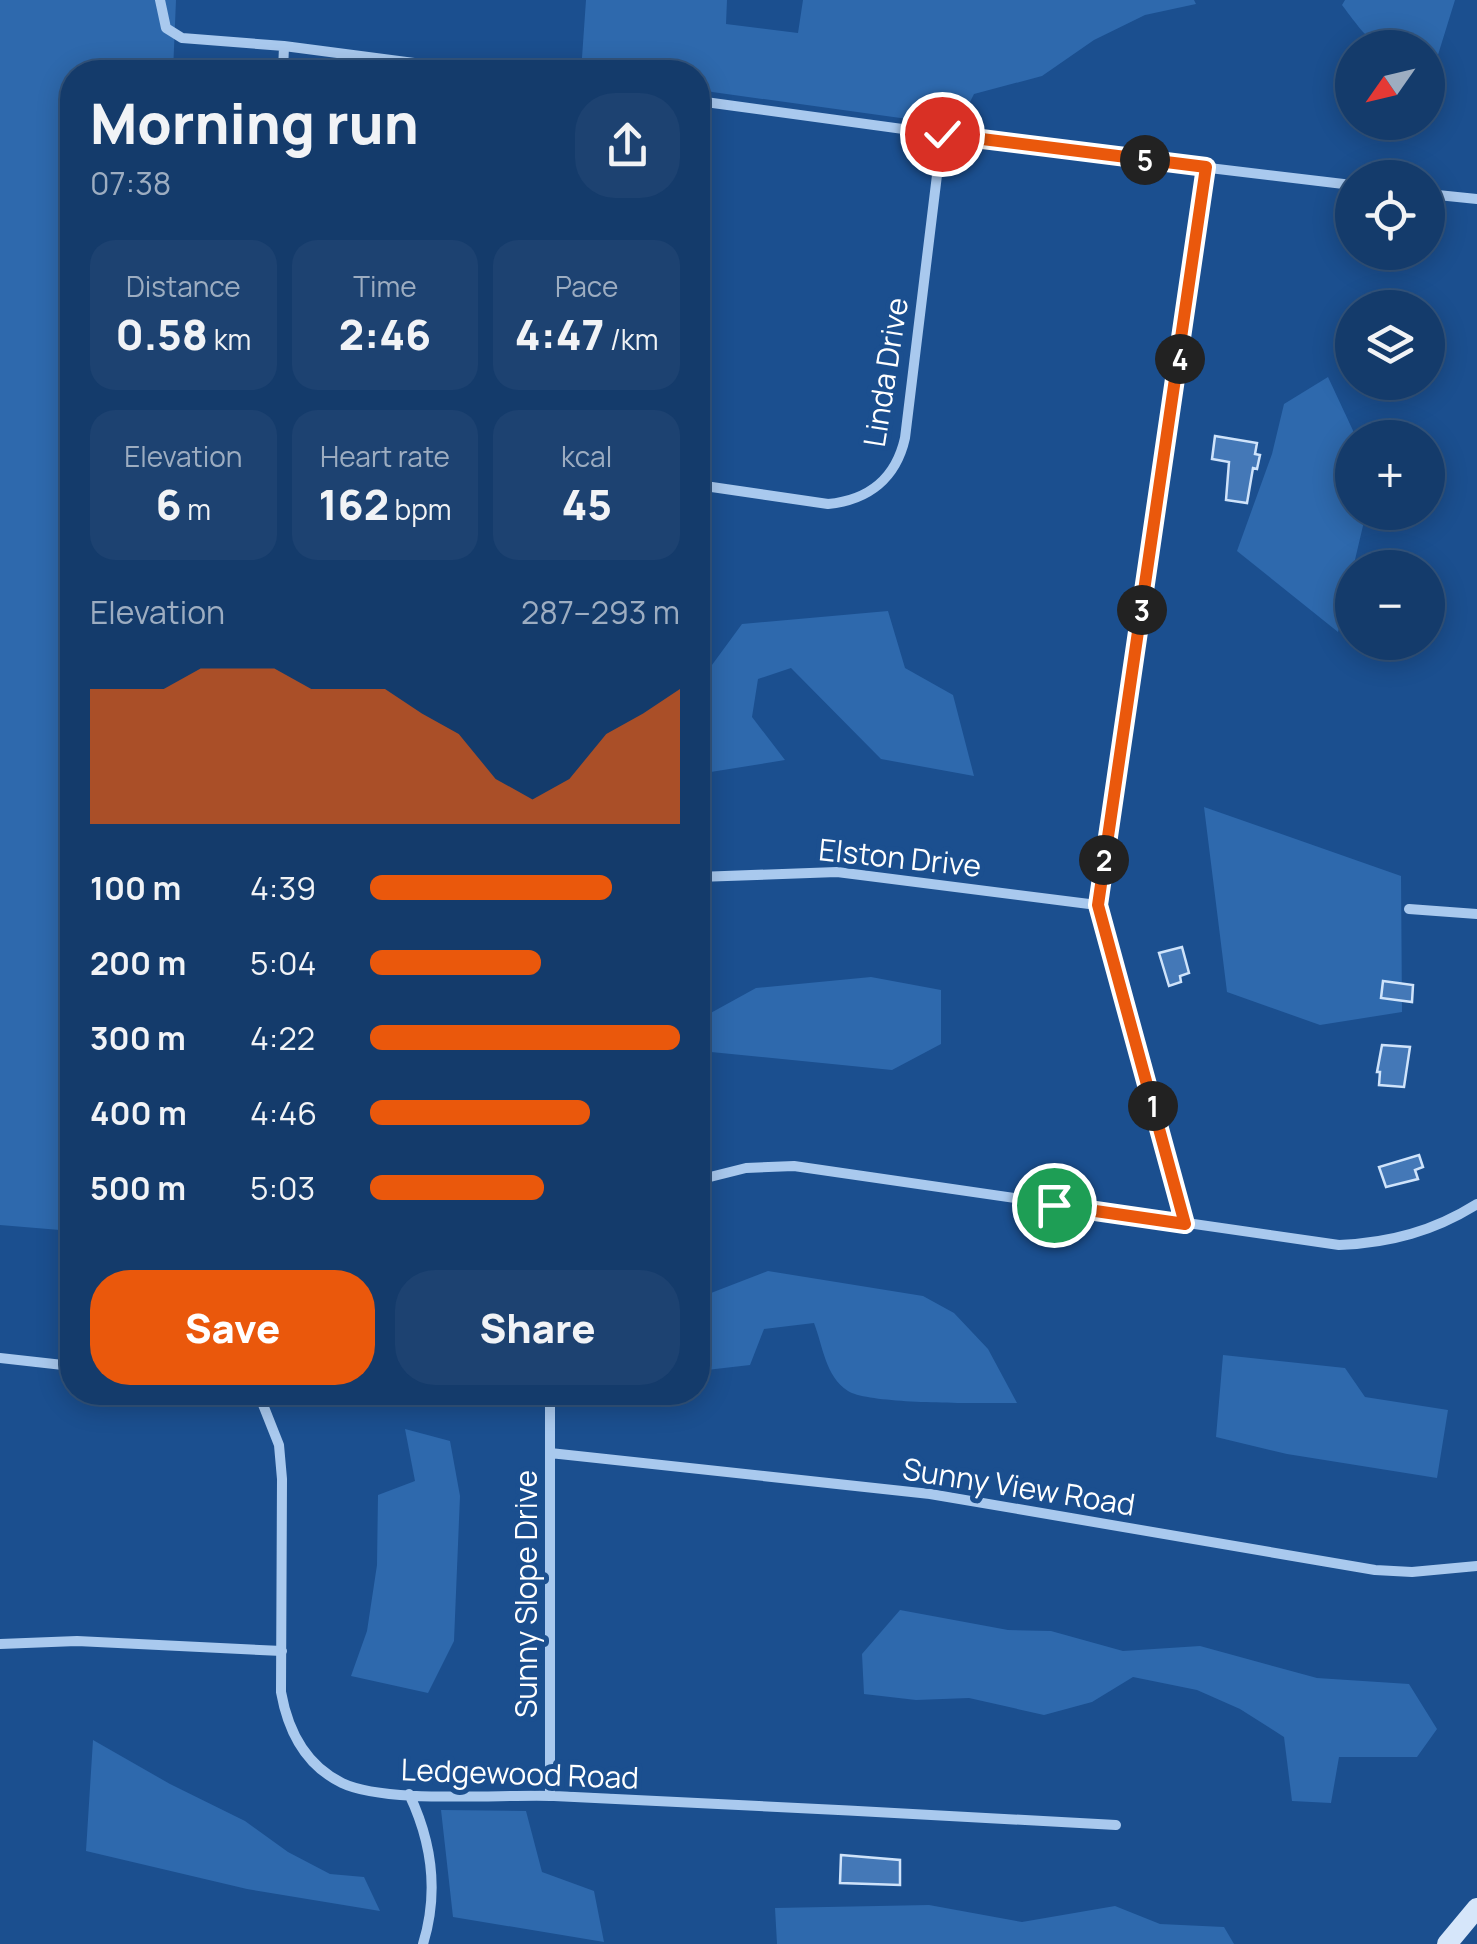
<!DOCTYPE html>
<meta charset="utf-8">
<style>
body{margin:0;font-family:Manrope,sans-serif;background:#1d4271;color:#f1f3f6;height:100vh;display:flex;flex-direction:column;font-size:38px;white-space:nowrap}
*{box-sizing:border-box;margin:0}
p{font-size:32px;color:#9dadc1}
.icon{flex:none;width:55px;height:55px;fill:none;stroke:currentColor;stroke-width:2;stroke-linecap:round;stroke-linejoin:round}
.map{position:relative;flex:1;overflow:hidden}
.details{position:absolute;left:60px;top:60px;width:650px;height:1345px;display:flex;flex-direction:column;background:#143b6b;border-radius:40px;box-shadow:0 5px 25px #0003,0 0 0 2px #33557e}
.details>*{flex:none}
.needle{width:65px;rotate:236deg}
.controls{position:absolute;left:1335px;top:30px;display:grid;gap:20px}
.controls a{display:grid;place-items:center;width:110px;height:110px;border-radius:50%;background:#143b6b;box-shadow:0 5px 25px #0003,0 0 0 2px #33557e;font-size:50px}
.pin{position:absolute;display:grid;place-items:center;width:85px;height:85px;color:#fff;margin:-42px;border:5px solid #fff;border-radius:50%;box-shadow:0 2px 10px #0007}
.km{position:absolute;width:50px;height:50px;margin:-25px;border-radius:50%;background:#222;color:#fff;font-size:28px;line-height:50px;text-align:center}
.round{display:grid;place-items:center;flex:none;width:105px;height:105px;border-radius:40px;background:#1d4271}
.head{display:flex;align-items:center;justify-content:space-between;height:170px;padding:0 30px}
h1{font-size:55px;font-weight:800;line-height:75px}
.figures{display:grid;grid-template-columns:repeat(3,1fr);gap:15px;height:170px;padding:10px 30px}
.figures div{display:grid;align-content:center;border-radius:25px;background:#1d4271;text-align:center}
.figures b{font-size:42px;font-weight:800}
.figures small{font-size:28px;font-weight:400}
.figures p{font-size:28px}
.chart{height:280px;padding:20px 30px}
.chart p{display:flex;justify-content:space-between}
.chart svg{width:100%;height:180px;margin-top:10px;fill:#ea580c;opacity:.7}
.action{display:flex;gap:20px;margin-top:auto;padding:20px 30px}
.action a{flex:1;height:115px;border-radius:40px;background:#ea580c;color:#fff;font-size:40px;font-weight:800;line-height:115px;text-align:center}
.action a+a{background:#1d4271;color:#f1f3f6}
ul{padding:0 30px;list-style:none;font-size:32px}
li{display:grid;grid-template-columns:160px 120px 1fr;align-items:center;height:75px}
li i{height:25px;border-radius:12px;background:#ea580c}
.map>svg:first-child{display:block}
.green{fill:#2e69ad}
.building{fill:#4478b7;stroke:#cfe3fa;stroke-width:2.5}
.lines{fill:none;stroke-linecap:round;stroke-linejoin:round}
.street{stroke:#a9c9ee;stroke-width:10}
.secondary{stroke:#d6e6fa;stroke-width:20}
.route-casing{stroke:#fff;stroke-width:20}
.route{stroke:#ea580c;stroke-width:12}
.labels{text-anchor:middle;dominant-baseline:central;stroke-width:10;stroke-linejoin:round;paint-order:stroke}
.street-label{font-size:30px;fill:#fff;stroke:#1b4f8f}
</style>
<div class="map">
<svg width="1477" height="1944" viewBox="0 0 1477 1944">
<rect width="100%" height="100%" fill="#1b4f8f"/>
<path class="green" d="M0,0H176L173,72H72V1231L0,1225Z
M586,0H727L726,24L798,33L803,0H1194L1196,4L1145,15L1094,40L1042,76L974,94L958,126L698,90V72H581Z
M1345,0H1455L1433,71L1428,68V48C1373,48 1375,49 1342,5Z
M1328,377L1356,437L1352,438V512L1366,513L1338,632L1237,551L1272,454L1284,404Z
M888,611L905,668L953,695L974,776L881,759L791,668L758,679L752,717L785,760L698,774V684L742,624Z
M1204,807L1401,876L1402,1012L1320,1025L1227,992Z
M871,977L941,990V1044L892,1070L711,1052L707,1015L756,988Z
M768,1271L923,1296L954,1313L988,1349L1017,1403C987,1403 870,1405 848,1391C825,1376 823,1346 814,1323L764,1329L750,1365L698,1371V1298Z
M1223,1355L1345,1368L1365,1397L1448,1410L1437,1478L1287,1454L1216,1437Z
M405,1429L450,1441L460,1496L454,1641L428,1693L351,1676L367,1631L377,1565L378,1495L415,1481Z
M900,1610L1008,1630L1051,1631L1123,1651L1200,1646L1317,1678L1409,1684L1437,1729L1417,1757H1339L1331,1803L1292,1801L1284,1737L1240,1709L1197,1690L1133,1677L1092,1702L1044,1715L969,1698L916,1700L864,1694L862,1654Z
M93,1740L170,1784L245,1821L288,1852L330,1874L364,1877L380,1911L247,1889L86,1851Z
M441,1810L526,1811L542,1872L594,1891L604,1942L453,1917Z
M929,1905L1022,1922L1115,1906L1160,1924L1224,1927L1234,1944H777L775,1908Z"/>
<path class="building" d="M1215,436L1257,443L1255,454L1260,455L1257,469L1253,468L1247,503L1226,500L1229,462L1212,459Z
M1182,947L1189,973L1180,976L1181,982L1169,986L1159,953Z
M1383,981L1413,985L1412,1002L1381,998Z
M1382,1045L1410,1047L1404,1087L1379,1085L1380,1072H1377Z
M1419,1155L1423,1167L1415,1170L1418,1179L1386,1187L1379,1167Z
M841,1855L900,1860V1885L840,1883Z"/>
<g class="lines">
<path class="street" d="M160,0L166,28L182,38L284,46L483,72
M283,72L284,46
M698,101L1034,147L1352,185
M1428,194L1477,199
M698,485L828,504C869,500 896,478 905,438L942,134
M698,877L837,872L1097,905
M1409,909L1477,914
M698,1180L746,1168L794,1166L1339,1245C1390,1243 1434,1231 1477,1204
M1185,1224L1097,905L1206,167
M0,1358L72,1366
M258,1392L279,1445L282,1479L281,1692C288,1731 305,1765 342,1783C386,1804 500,1794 554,1796C741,1804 929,1815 1116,1825
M550,1453L930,1494L1375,1570L1412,1572L1477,1566
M0,1644L77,1641L282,1651
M409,1794C432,1842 439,1892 423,1944
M550,1796V1392"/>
<path class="secondary" d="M1447,1944L1477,1908"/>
</g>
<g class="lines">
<g class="route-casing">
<path id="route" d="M942,134L1206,167L1098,905L1185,1224L1054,1205"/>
</g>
<use href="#route" class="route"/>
</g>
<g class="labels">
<g class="street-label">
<text transform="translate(885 372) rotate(-81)">Linda Drive</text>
<text transform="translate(900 857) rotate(6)">Elston Drive</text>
<text transform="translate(1019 1486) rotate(9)">Sunny View Road</text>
<text transform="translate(525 1594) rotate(-90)">Sunny Slope Drive</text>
<text transform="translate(520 1773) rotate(2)">Ledgewood Road</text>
</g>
</g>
</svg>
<div class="controls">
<a><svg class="needle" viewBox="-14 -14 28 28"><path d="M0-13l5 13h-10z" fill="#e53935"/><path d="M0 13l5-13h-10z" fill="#9dadc1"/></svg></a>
<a><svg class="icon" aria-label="locate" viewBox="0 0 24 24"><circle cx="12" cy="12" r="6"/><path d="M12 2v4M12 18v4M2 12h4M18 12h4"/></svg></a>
<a><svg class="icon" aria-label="layers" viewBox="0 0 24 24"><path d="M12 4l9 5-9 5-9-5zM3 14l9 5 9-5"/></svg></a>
<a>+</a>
<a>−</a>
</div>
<div class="pin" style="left:1054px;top:1205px;background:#1e9e55"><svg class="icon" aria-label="arrive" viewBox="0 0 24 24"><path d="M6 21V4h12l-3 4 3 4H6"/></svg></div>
<div class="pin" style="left:942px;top:134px;background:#d93025"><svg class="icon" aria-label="check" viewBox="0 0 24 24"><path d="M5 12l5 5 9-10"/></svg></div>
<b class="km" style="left:1153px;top:1106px">1</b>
<b class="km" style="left:1104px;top:860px">2</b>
<b class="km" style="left:1142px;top:610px">3</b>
<b class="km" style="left:1180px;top:359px">4</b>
<b class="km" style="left:1145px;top:160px">5</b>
<section class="details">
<div class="head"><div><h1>Morning run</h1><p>07:38</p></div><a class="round"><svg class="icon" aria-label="share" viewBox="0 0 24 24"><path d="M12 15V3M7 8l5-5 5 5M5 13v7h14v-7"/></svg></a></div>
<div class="figures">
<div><p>Distance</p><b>0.58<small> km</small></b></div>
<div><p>Time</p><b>2:46</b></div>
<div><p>Pace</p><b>4:47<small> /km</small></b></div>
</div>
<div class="figures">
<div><p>Elevation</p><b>6<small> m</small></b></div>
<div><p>Heart rate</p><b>162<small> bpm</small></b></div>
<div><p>kcal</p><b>45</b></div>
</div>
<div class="chart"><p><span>Elevation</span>287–293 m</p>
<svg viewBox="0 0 160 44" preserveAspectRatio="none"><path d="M0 44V11L10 11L20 11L30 6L40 6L50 6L60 11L70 11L80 11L90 17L100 22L110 33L120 38L130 33L140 22L150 17L160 11V44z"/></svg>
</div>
<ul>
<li><b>100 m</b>4:39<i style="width:78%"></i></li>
<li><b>200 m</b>5:04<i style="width:55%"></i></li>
<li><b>300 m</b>4:22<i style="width:100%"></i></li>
<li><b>400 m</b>4:46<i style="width:71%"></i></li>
<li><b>500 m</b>5:03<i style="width:56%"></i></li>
</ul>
<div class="action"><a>Save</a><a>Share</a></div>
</section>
</div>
